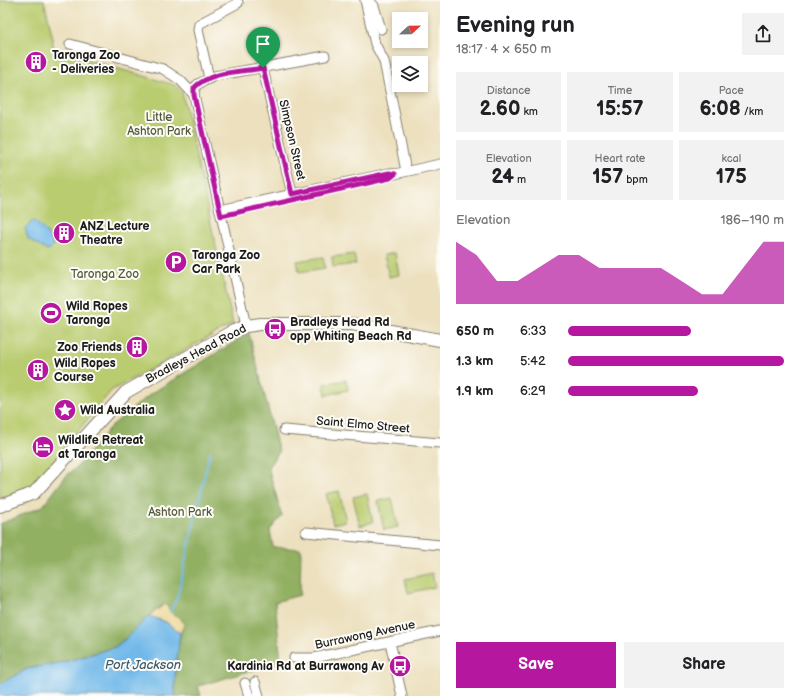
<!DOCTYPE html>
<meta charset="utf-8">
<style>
body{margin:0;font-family:"Balsamiq Sans",sans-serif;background:#f2f2f2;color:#202124;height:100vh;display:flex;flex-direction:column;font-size:15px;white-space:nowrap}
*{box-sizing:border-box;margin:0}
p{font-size:13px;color:#757577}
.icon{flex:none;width:22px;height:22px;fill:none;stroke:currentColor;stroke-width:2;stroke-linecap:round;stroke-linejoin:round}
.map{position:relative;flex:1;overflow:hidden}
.sheet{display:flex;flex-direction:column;background:#fff;width:360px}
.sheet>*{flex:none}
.needle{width:26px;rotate:68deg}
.buttons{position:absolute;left:392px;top:12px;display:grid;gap:8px}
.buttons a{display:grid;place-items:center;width:36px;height:36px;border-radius:0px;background:#fff;box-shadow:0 2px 6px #0003;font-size:20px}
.pin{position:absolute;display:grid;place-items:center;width:34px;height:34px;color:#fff;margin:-41px -17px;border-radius:50% 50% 50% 0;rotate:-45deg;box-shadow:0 0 4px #0007}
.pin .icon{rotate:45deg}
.round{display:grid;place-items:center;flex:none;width:42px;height:42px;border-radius:0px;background:#f2f2f2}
.head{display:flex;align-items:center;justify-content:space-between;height:68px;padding:0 16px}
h1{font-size:22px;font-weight:600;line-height:30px}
.figures{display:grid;grid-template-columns:repeat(3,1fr);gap:6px;height:68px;padding:4px 16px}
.figures div{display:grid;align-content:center;border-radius:0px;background:#f2f2f2;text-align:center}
.figures b{font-size:20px;font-weight:600}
.figures small{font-size:11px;font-weight:400}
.figures p{font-size:11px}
.chart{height:112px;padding:8px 16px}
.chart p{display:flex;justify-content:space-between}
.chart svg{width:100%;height:72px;margin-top:4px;fill:#b5179e;opacity:.7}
.cta{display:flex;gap:8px;margin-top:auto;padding:8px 16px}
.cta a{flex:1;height:46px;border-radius:0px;background:#b5179e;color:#fff;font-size:16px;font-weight:600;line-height:46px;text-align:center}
.cta a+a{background:#f2f2f2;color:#202124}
ul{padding:0 16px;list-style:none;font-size:13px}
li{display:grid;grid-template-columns:64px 48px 1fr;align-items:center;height:30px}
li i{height:10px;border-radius:5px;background:#b5179e}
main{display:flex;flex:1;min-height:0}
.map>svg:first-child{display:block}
.green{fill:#b9cc6f;stroke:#6a7446}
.forest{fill:#92b062;stroke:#57663f}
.sand{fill:#eeda9e;stroke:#857b5d}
.water{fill:#72b9e9;stroke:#476a82}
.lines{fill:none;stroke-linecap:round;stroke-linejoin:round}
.stream{stroke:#72b9e9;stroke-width:2}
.minor-casing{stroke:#847e6d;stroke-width:11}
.major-casing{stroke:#847e6d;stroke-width:14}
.minor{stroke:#fff;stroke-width:9}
.major{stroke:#fff;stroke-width:12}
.route-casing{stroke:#fff;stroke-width:8}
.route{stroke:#b5179e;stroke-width:5}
.labels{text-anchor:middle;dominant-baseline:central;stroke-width:4;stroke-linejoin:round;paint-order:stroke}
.poi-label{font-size:12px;font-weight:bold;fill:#1c1c1c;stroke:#fdfcf7;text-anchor:start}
.park-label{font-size:12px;fill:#535a39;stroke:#fdfcf7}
.street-label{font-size:12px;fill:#1c1c1c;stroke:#fdfcf7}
.water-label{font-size:13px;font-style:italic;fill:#3e5b6e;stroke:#fdfcf7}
</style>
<main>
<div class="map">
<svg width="440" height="696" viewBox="0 0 440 696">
<rect width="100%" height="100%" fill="#fdfcf7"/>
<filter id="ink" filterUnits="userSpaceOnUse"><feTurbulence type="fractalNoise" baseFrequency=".025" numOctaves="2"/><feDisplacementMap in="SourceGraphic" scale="8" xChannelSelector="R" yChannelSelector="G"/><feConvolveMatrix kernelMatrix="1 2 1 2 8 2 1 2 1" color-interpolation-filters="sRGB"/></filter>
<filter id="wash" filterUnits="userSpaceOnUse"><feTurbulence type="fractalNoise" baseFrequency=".012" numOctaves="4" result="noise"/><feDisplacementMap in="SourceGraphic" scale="16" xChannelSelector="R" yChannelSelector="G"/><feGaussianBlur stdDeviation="0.9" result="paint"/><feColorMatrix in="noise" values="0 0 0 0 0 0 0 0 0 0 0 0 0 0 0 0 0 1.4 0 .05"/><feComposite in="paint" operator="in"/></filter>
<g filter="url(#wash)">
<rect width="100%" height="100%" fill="#ece0be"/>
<path class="green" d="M0,0H44L52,34L54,54L61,52L175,85L182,92L233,324L112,390L29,490L0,499Z
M395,253L399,275L389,277L384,255Z
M354,254L356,264L333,267L332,257Z
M323,257L325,268L299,272L297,261Z
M346,380L348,390L326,395L324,384Z
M339,491L346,521L333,524L326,494Z
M367,494L373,522L360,526L353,497Z
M392,498L398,527L384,530L378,501Z
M432,573L435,587L408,593L405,579Z"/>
<path class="forest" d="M249,333L279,452L268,467L282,516L270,530L273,547L301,549L300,595L275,602L281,662L198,686L201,696H175C174,675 175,644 184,625L173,615L164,604L149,616L125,639L115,647L68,661L27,669L0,684V524L43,506L66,476L79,465L110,427L152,393Z"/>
<path class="sand" d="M165,604L173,615L180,617L184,625L180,633L166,622L149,616Z"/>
<path class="water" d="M34,220L46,232L53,244L51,249L46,250L28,239L25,228Z
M149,616L166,622L180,633L175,675V696H0V684L27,669L68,661L115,647L125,639Z"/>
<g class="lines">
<path class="stream" d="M170,612L177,598L210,452"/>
</g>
</g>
<g filter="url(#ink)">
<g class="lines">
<g class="minor-casing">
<path id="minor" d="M365,0L375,44L384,61L406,171
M369,0L374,6L381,29
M70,44L163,69L180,80L194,95L246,326
M263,69L292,194
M209,78L198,30L199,24L238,3L237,0
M194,95L195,88L198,84L215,76L325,56
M220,210L389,173L395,174L440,164
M284,430L440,443
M306,532L440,545
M390,642L402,696
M294,658H314L440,631
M255,682L259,696
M245,683L249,696"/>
</g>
<g class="major-casing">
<path id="major" d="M0,506L34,493L126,392L231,332L246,326L260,324H352L440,340"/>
</g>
<use href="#minor" class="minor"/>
<use href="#major" class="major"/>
</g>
</g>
<g class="lines" filter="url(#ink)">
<g class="route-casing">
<path id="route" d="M263,68L292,194L389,173L395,174L390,178L221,216L194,95V88C210,71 242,72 263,68Z"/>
</g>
<use href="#route" class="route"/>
</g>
<defs>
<g id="building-disc" transform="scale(1.15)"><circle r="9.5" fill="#b5179e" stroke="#fdfcf7"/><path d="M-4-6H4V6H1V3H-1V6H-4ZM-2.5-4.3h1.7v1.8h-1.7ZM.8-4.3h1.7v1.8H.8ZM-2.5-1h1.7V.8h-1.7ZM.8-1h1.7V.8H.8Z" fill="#fff"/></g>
<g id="parking-disc" transform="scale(1.15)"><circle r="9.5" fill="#b5179e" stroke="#fdfcf7"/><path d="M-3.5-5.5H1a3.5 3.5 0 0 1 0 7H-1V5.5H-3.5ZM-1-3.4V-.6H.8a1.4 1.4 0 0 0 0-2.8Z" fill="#fff"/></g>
<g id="stadium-disc" transform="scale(1.15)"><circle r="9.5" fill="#b5179e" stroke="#fdfcf7"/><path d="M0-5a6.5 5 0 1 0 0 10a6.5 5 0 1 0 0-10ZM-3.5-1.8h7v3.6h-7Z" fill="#fff"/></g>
<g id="bus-disc" transform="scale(1.15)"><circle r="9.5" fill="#b5179e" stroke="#fdfcf7"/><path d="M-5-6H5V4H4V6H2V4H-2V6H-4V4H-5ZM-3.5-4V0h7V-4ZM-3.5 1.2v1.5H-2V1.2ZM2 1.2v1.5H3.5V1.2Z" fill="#fff"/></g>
<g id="sight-disc" transform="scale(1.15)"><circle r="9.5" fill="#b5179e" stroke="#fdfcf7"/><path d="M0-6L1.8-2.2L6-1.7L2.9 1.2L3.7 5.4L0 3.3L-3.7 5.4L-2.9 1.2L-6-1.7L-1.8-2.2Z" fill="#fff"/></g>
<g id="hotel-disc" transform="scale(1.15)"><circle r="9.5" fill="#b5179e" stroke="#fdfcf7"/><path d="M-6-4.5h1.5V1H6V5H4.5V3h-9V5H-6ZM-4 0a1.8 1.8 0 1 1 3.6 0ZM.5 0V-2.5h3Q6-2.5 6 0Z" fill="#fff"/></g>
</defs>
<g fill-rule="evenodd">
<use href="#building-disc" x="36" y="62"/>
<use href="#building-disc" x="64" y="233"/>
<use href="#parking-disc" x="176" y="262"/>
<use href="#stadium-disc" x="51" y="313"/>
<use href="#bus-disc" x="275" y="329"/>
<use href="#building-disc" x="137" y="347"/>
<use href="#building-disc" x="38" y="370"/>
<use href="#sight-disc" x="65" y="410"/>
<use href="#hotel-disc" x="43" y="447"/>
<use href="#bus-disc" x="400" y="666"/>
</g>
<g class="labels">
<g class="poi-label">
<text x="52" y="55">Taronga Zoo<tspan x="52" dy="14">- Deliveries</tspan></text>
<text x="80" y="226">ANZ Lecture<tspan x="80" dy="14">Theatre</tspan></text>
<text x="192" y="255">Taronga Zoo<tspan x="192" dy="14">Car Park</tspan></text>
<text x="66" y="306">Wild Ropes<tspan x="66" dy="14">Taronga</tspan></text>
<text x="290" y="322">Bradleys Head Rd<tspan x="290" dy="14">opp Whiting Beach Rd</tspan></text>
<text x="122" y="347" text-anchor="end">Zoo Friends</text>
<text x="54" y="363">Wild Ropes<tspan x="54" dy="14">Course</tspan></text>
<text x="80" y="410">Wild Australia</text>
<text x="58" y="440">Wildlife Retreat<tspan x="58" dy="14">at Taronga</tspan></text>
<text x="384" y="666" text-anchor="end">Kardinia Rd at Burrawong Av</text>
</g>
<g class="park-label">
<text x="159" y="117">Little<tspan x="159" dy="14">Ashton Park</tspan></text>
<text x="105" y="274">Taronga Zoo</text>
<text x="180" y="512">Ashton Park</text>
</g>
<g class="street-label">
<text transform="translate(292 140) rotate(77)">Simpson Street</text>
<text transform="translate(196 354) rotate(-28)">Bradleys Head Road</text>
<text transform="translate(363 425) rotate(5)">Saint Elmo Street</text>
<text transform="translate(365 635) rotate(-12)">Burrawong Avenue</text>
</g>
<g class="water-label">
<text x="143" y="665">Port Jackson</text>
</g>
</g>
</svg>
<div class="buttons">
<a><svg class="needle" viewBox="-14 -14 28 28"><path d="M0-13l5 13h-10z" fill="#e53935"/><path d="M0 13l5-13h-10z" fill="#757577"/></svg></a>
<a><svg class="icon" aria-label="layers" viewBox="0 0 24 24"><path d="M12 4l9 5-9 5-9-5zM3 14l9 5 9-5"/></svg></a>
</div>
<div class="pin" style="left:263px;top:68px;background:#1e9e55"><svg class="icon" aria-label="arrive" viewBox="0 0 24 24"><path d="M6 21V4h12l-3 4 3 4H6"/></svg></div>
</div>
<section class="sheet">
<div class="head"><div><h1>Evening run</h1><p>18:17 · 4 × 650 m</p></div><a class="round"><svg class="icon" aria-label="share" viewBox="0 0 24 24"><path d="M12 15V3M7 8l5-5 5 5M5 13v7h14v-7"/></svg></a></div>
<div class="figures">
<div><p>Distance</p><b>2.60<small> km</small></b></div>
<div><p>Time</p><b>15:57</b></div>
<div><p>Pace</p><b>6:08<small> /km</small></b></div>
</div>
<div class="figures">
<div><p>Elevation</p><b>24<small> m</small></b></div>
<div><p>Heart rate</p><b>157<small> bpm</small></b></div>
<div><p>kcal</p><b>175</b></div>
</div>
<div class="chart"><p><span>Elevation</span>186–190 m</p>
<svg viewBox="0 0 160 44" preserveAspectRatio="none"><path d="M0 44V6L10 14L20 30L30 30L40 22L50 14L60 14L70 22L80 22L90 22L100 22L110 30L120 38L130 38L140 22L150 6L160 6V44z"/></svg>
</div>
<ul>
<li><b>650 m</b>6:33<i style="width:57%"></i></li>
<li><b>1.3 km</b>5:42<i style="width:100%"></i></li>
<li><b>1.9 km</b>6:29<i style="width:60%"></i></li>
</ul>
<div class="cta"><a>Save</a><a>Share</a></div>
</section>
</main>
